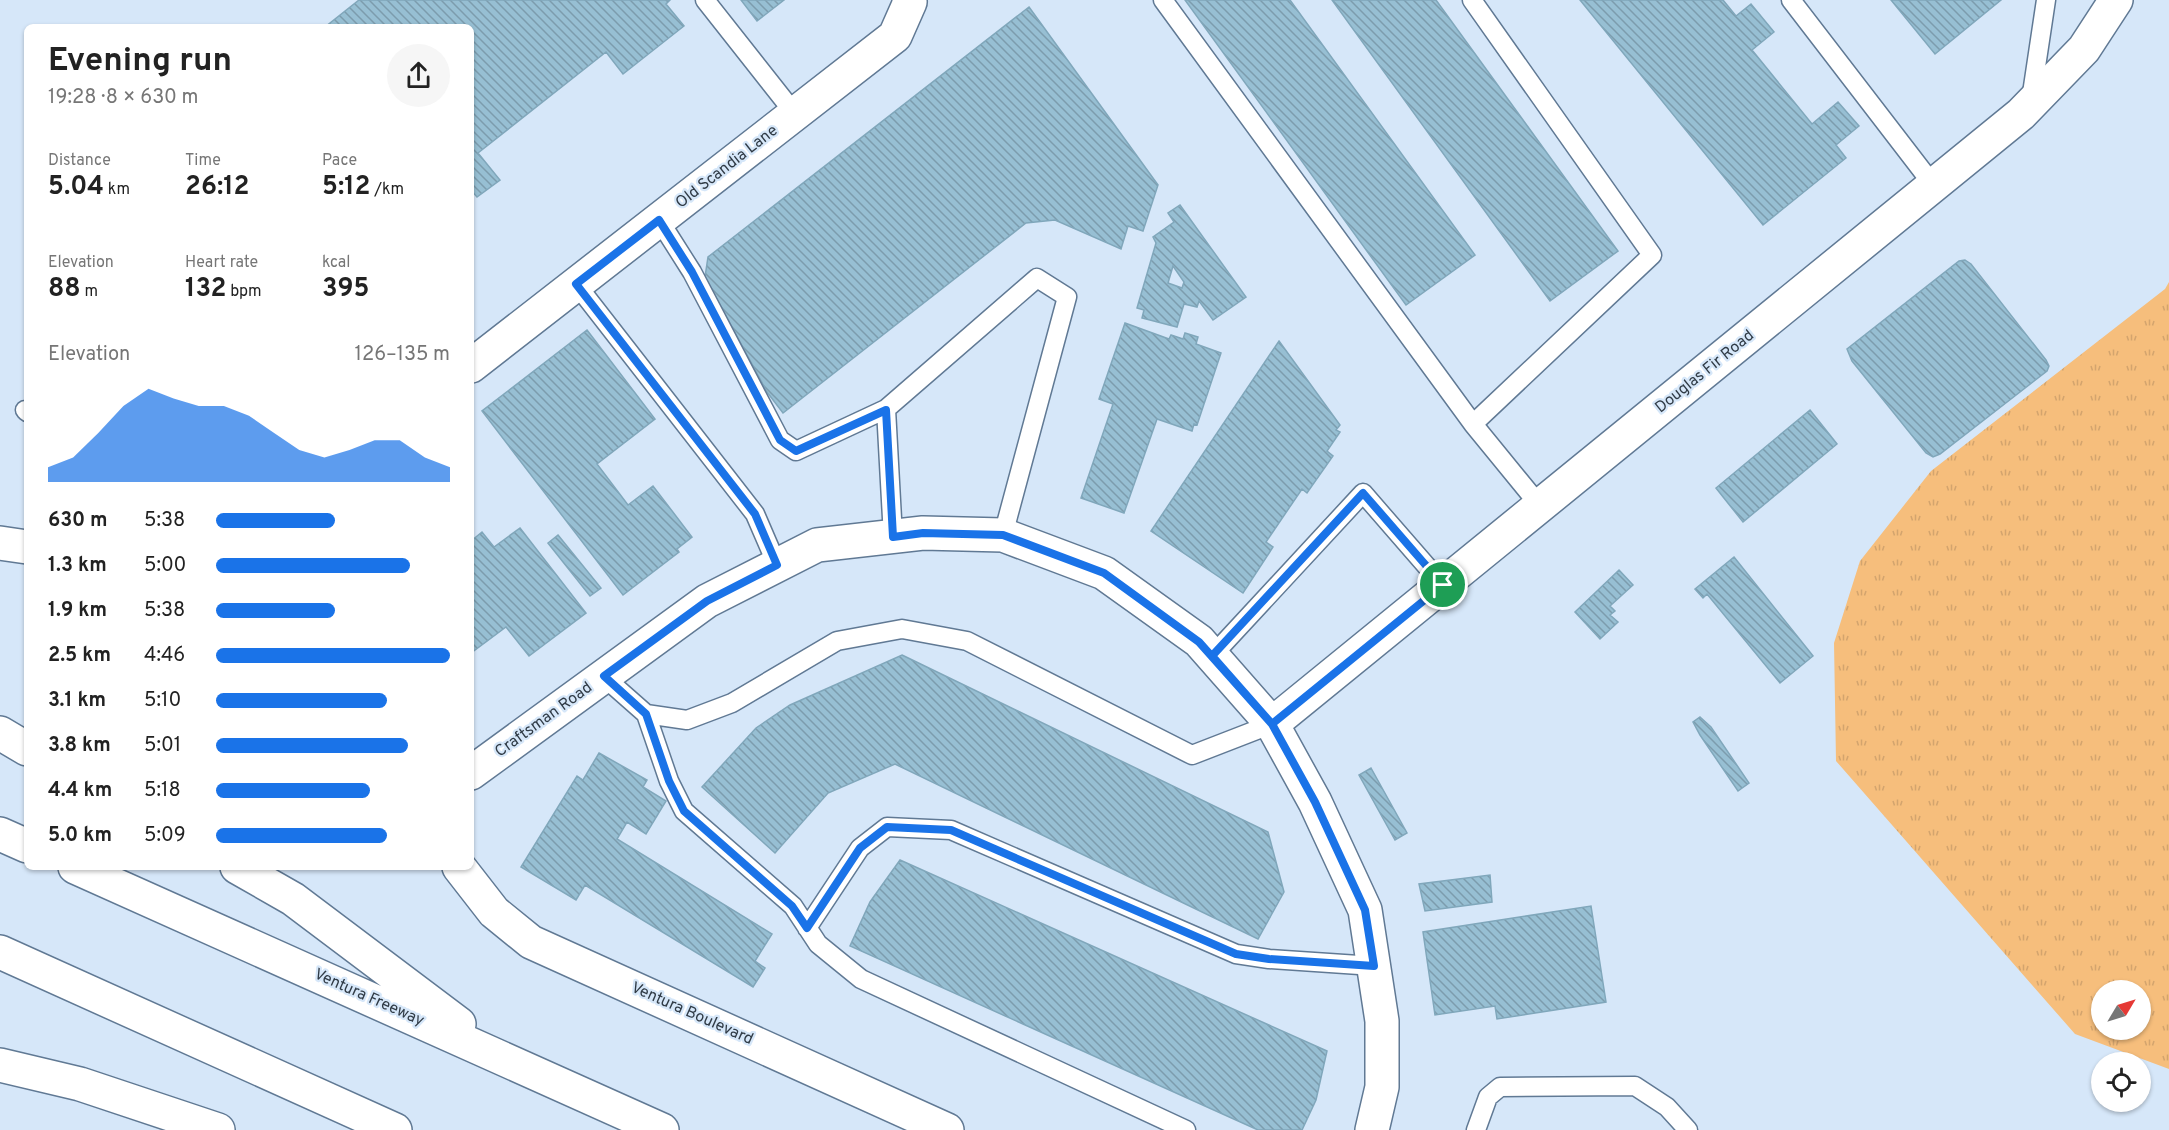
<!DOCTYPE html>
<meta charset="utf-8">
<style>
body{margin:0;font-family:Overpass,sans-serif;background:#f6f6f6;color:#222;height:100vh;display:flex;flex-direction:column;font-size:22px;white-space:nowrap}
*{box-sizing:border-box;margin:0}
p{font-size:20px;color:#767676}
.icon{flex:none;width:33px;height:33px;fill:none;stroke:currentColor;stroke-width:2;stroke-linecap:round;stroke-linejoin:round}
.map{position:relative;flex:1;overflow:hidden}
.drawer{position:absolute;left:24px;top:24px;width:450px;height:846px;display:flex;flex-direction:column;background:#fff;border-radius:9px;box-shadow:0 2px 4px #0004}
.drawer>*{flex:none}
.needle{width:39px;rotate:52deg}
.controls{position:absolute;left:2091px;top:980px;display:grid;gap:12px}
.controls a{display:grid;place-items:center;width:60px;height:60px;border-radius:50%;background:#fff;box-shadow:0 2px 4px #0004;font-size:30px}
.pin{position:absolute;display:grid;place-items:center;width:51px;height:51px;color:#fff;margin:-26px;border:3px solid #fff;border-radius:50%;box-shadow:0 2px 6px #0007}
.round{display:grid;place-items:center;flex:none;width:63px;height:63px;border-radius:32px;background:#f6f6f6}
.overview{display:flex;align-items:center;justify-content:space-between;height:102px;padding:0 24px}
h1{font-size:33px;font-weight:700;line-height:45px}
.figures{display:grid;grid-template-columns:repeat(3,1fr);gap:9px;height:102px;padding:6px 24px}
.figures div{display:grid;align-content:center}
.figures b{font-size:26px;font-weight:700}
.figures small{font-size:16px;font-weight:400}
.figures p{font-size:16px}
.chart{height:168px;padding:12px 24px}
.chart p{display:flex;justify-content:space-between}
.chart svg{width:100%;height:108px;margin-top:6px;fill:#1a73e8;opacity:.7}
ul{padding:0 24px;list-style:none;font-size:20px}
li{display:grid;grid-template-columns:96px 72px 1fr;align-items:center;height:45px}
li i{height:15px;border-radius:8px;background:#1a73e8}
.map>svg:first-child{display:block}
.grass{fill:url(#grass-tufts);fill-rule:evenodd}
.building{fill:url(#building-back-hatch);stroke:#80a7bb;stroke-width:1.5;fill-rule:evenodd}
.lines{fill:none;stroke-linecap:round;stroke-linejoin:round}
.lane-casing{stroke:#607994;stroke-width:21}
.street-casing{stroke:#607994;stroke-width:36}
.highway-casing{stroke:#607994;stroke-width:36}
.lane{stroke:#fff;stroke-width:18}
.street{stroke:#fff;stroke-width:33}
.highway{stroke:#fff;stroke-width:33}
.route-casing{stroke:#fff;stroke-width:12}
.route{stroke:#1a73e8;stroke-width:8}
.labels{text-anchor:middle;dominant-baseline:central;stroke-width:4.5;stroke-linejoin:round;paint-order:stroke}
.street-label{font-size:16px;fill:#303b46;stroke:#d6e7f9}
</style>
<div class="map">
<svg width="2169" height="1130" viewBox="0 0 2169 1130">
<defs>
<pattern id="grass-tufts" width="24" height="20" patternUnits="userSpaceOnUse" patternTransform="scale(1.5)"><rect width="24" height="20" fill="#f6be7c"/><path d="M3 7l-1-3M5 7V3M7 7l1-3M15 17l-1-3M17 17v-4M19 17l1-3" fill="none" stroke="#d3a46d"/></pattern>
<pattern id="building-back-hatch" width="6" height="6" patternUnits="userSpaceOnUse" patternTransform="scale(1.5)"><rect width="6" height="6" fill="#97bfd3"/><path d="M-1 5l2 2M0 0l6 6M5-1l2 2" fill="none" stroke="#7c9cad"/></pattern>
</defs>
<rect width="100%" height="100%" fill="#d6e7f9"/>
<path class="grass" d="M2169,282V1069L2075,1034L1836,761L1834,643L1860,561L1931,471L2165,289ZM2102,990H2140V1029H2102Z"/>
<path class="building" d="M359,0H670L666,4L684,26L623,74L606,52L478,153L500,180L477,197L471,190V27H325Z
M741,0H784L757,21Z
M1185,0H1290L1475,255L1406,305Z
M1332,0H1436L1618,251L1550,301Z
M1580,0H1723L1736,16L1751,4L1774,32L1752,50L1812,124L1838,102L1859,126L1836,145L1846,158L1763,225Z
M1891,0H2001L1935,54Z
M1029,7L1158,185L1143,231L1128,226L1121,249L1055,220L1026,223L783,413L767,392L705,277L708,257Z
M1180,205L1246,297L1213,320L1199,301L1197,307L1184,304L1177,327L1142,318L1144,310L1137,308L1156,243L1153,237L1174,222L1168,213ZM1173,266L1184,282L1182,288L1168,283Z
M1965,260L1971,264L2046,360L2049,366L2047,371L1940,454L1933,457L1926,453L1852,361L1847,349L1959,261Z
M1125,323L1169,339L1171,335L1183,339L1185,333L1198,337L1196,344L1221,353L1197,425L1194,424L1192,431L1157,419L1124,513L1081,498L1113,404L1099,399Z
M587,330L655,419L597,464L628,505L653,486L692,537L677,549L679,552L623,595L482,411Z
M1279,341L1340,425L1336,430L1340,432L1327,451L1333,456L1307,493L1302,489L1266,542L1273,547L1243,593L1151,531Z
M1810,410L1837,444L1743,522L1716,488Z
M520,528L586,613L529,656L506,627L471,653V541L482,532L494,547Z
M558,535L601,588L590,596L548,543Z
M1734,557L1813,656L1780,683L1707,594L1703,598L1695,589Z
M1619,570L1633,585L1610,606L1615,611L1610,615L1618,622L1600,639L1575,612Z
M902,655L1268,832L1284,892L1258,939L895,764L828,793L775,853L702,787L756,728L790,705Z
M1700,717L1711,727L1749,783L1738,791L1700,735L1693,722Z
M599,753L647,780L643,787L666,801L646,834L627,822L617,839L772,934L755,961L765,968L753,987L585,885L576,900L521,867L577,776L583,780Z
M1371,768L1407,833L1395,840L1359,775Z
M900,860L1327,1051L1316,1100L1302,1130H1258L850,946L870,902Z
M1490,875L1492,902L1425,911L1419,884Z
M1591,906L1606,1002L1497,1019L1495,1006L1435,1015L1423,932Z"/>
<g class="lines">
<g class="lane-casing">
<path id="lane" d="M705,0L795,114
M1163,0L1473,424L1540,506
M1472,0L1652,255L1473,424
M1791,0L1934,186
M2031,100L2046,0
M659,220L692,272L780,440L796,451L886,409
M576,284L755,514L777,565
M25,410L27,412
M893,537L886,409L1037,278L1067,297L1003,535
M1212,656L1363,493L1443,585
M604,677L646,714L687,720L732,703L837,641L902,629L967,641L1192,755L1272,724
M646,714L669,781L684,811L793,906L818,944L861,979L1186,1130
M807,928L860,848L887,827L951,830L1236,954L1269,959L1374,966
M1476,1130L1488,1097L1500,1087L1635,1086L1667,1107L1688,1130"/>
</g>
<g class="street-casing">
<path id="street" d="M471,366L895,36L910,2L909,0
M0,543L27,547
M1272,724L2021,114L2084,49L2116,0
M471,773L707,601L817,545L923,533L1003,535L1104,573L1199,641L1272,724L1315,802L1365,910L1382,1021V1087L1372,1130
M459,867L494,912L531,942L947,1130"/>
</g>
<g class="highway-casing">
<path id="highway" d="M0,733L27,749
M0,834L27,846
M75,867L662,1130
M237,867L293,899L459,1024
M0,952L395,1130
M0,1065L80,1084L218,1130"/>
</g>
<use href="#lane" class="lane"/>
<use href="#street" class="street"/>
<use href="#highway" class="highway"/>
</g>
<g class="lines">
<g class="route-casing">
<path id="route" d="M1443,585L1272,724L1199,642L1104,573L1003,535L923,533L893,537L886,410L796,451L780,440L692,272L659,220L576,284L755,514L777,565L707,601L604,676L646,714L669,781L684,811L792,906L807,928L860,848L887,827L951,830L1236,954L1269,959L1374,966L1365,910L1315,802L1272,724L1212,656L1363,493L1443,585"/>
</g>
<use href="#route" class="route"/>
</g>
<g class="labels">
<g class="street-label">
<text transform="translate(727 167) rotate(-38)">Old Scandia Lane</text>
<text transform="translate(1705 372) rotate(-39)">Douglas Fir Road</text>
<text transform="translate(544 720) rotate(-36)">Craftsman Road</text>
<text transform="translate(369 998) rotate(24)">Ventura Freeway</text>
<text transform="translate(692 1014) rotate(24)">Ventura Boulevard</text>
</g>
</g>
</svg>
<div class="controls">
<a><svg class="needle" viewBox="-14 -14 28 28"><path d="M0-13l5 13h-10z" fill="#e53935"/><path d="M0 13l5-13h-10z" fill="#767676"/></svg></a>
<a><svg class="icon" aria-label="locate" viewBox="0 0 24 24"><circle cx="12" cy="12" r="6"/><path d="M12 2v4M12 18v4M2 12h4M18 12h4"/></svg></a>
</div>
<div class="pin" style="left:1443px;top:585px;background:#1e9e55"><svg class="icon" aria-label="arrive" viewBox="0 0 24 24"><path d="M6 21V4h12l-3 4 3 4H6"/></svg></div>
<section class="drawer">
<div class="overview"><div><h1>Evening run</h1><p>19:28 · 8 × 630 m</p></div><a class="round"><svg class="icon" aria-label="share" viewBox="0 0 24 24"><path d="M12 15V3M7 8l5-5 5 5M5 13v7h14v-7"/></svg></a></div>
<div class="figures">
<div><p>Distance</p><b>5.04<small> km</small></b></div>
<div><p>Time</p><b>26:12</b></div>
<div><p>Pace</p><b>5:12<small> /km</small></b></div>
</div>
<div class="figures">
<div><p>Elevation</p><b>88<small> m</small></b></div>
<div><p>Heart rate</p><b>132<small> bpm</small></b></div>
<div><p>kcal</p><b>395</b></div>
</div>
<div class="chart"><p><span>Elevation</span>126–135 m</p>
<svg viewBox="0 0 160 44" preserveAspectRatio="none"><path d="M0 44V38L10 34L20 24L30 13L40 6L50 10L60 13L70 13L80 17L90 24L100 31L110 34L120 31L130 27L140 27L150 34L160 38V44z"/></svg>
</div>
<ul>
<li><b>630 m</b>5:38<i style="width:51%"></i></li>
<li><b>1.3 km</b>5:00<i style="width:83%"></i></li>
<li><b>1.9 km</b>5:38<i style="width:51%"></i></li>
<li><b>2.5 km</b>4:46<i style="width:100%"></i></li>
<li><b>3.1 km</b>5:10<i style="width:73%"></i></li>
<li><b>3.8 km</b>5:01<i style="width:82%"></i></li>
<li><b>4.4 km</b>5:18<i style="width:66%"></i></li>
<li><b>5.0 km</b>5:09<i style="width:73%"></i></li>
</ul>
</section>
</div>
